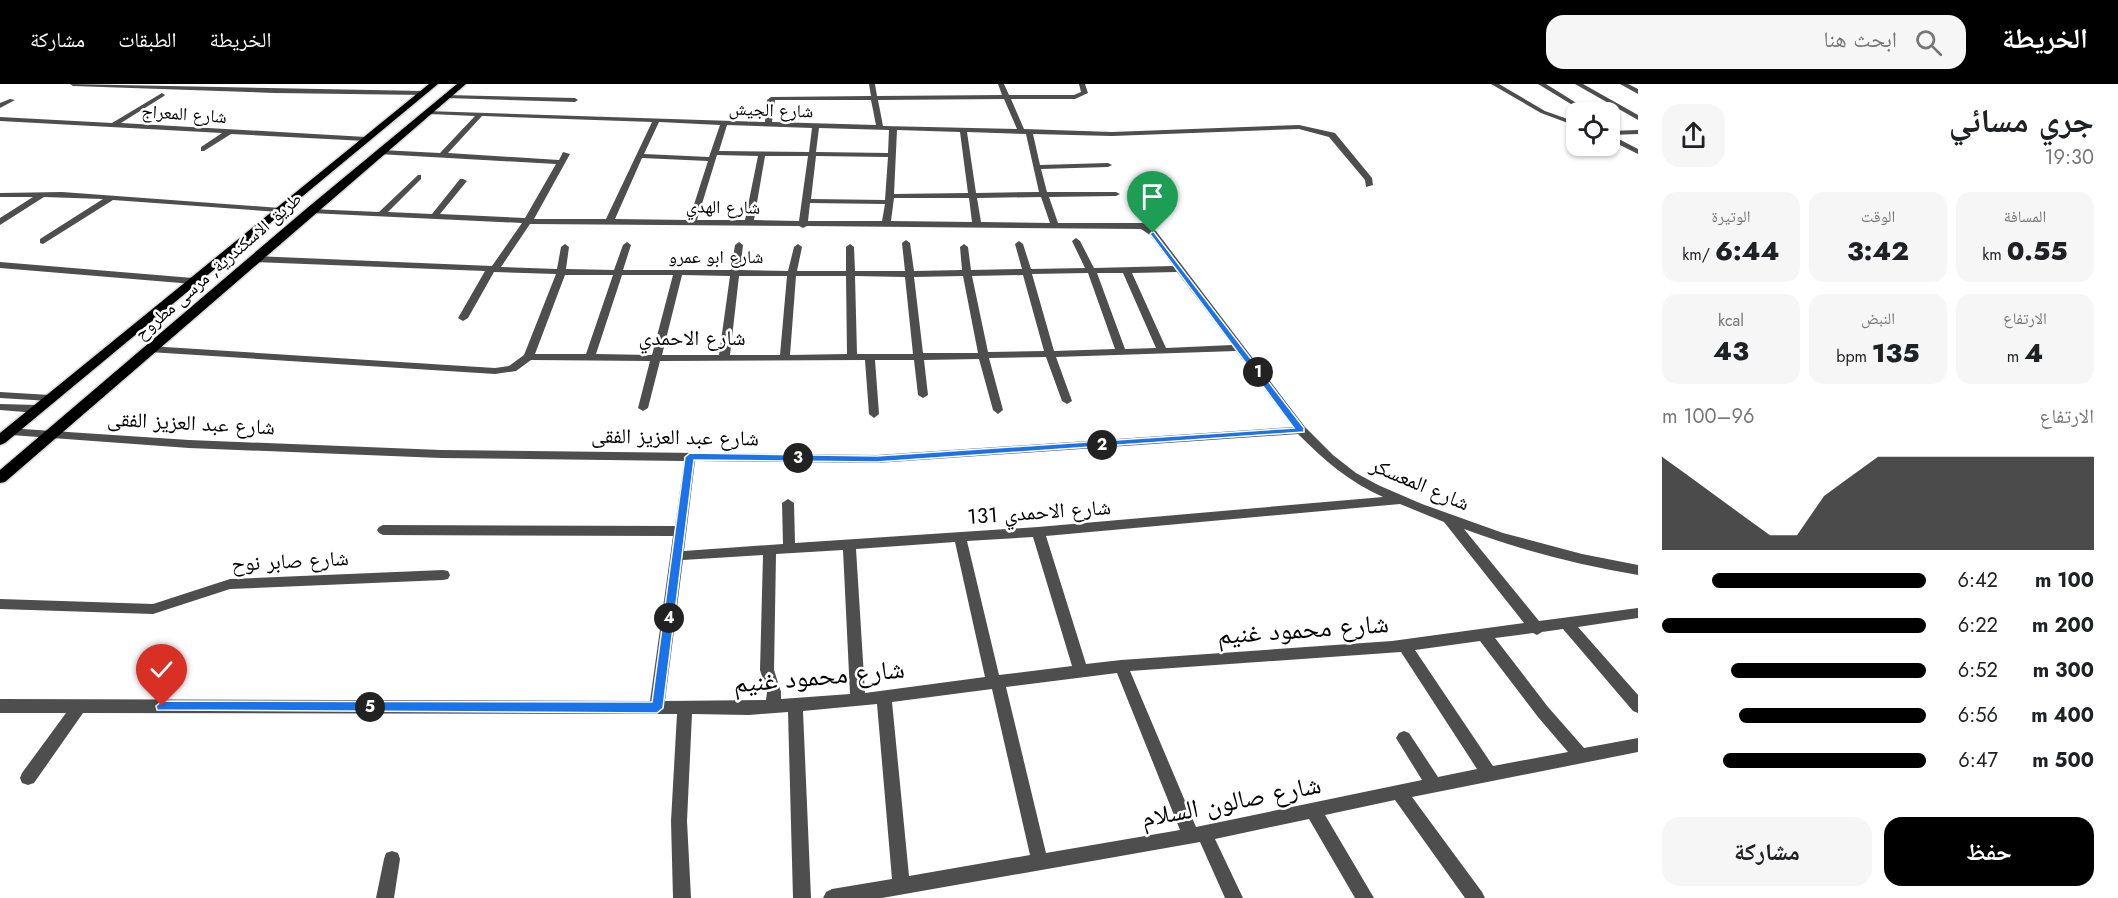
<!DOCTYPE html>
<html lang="ar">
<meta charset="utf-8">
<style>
body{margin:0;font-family:Jost,"Noto Naskh Arabic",sans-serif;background:#f6f6f6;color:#202124;direction:rtl;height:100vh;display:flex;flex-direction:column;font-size:22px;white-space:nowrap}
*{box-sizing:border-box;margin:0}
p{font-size:20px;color:#757577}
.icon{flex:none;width:33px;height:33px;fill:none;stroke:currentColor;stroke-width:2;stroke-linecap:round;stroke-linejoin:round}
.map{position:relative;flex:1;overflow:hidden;direction:ltr}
.details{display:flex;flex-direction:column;background:#fff;width:480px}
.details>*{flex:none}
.fabs{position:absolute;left:1566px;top:18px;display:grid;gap:12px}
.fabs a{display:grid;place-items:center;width:54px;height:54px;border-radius:12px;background:#fff;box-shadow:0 2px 4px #0004;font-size:30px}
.pin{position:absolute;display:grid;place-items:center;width:51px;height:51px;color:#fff;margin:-62px -26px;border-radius:50% 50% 50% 0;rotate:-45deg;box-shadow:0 0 6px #0007}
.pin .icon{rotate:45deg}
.km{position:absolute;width:30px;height:30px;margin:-15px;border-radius:50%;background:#222;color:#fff;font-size:16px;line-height:30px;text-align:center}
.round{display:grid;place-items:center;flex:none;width:63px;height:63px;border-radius:18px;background:#f6f6f6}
.head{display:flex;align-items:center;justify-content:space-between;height:102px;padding:0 24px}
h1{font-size:33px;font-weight:800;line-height:45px}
.metrics{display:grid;grid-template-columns:repeat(3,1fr);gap:9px;height:102px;padding:6px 24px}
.metrics div{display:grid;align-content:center;border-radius:15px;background:#f6f6f6;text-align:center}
.metrics b{font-size:26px;font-weight:800}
.metrics small{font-size:16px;font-weight:400}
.metrics p{font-size:16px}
.chart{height:168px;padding:12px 24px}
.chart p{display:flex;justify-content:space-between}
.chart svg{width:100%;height:108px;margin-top:6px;fill:#000;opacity:.7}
.primary-button{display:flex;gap:12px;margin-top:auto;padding:12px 24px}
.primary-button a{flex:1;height:69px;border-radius:18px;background:#000;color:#fff;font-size:24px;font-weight:800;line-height:69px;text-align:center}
.primary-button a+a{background:#f6f6f6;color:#202124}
ul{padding:0 24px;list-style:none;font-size:20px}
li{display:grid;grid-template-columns:96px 72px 1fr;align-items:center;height:45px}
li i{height:15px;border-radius:8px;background:#000}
header{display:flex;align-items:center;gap:36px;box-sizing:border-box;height:84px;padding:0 30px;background:#000;color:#fff}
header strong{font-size:28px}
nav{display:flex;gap:33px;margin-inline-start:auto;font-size:21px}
.search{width:420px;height:54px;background:#f6f6f6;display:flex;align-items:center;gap:15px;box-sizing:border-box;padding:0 21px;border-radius:18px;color:#757577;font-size:22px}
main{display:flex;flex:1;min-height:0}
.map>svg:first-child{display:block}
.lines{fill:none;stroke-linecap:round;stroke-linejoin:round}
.primary-casing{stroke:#dbdbdb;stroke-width:3}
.street{fill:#4e4e4e;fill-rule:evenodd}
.primary{fill:#000;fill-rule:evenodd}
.route{fill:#1a73e8;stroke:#fff;stroke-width:1.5}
.labels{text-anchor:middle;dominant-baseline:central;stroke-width:5;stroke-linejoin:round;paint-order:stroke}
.far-street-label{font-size:18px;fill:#000;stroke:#fff}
.street-label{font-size:21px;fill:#000;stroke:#fff}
.near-street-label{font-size:26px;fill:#000;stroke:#fff}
</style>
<header>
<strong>الخريطة</strong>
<div class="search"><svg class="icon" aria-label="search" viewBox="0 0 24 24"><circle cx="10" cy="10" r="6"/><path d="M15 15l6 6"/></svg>ابحث هنا</div>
<nav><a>الخريطة</a><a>الطبقات</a><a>مشاركة</a></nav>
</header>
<main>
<section class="details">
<div class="head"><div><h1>جري مسائي</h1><p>19:30</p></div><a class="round"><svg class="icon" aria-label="share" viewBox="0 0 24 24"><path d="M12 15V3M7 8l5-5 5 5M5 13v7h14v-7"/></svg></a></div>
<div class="metrics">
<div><p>المسافة</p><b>0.55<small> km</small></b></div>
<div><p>الوقت</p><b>3:42</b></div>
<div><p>الوتيرة</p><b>6:44<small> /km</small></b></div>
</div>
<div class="metrics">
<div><p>الارتفاع</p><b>4<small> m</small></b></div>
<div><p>النبض</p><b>135<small> bpm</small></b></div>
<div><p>kcal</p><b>43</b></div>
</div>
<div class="chart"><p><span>الارتفاع</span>96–100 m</p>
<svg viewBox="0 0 160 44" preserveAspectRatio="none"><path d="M0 44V6L10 14L20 22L30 30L40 38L50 38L60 22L70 14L80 6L90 6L100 6L110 6L120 6L130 6L140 6L150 6L160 6V44z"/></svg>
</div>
<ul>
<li><b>100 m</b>6:42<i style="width:81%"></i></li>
<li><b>200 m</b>6:22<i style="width:100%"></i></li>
<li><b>300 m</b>6:52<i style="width:74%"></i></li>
<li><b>400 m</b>6:56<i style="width:71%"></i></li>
<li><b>500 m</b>6:47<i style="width:77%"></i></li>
</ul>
<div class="primary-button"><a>حفظ</a><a>مشاركة</a></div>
</section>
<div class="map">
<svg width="1638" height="814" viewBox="0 0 1638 814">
<rect width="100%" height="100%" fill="#fff"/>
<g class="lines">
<g class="primary-casing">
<path id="primary" d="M429,0H438L5,359L0,361V349Z
M457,0H466L5,398L0,399V386L306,125Z"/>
</g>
<path class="street" d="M70,0L423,7L426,9L423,11L275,9L73,2Z
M869,0H875L877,12L1002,11L998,0H1004L1009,11H1074L1081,8L1079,0H1085L1088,9L1075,15H1011L1024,45L1112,48L1299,41L1335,49L1372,94L1373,101L1366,103L1365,96L1329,53L1299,45L1112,52L1033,50L1040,81L1108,79L1112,81L1108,83L1041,85L1047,108H1116L1120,110L1116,112L1049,113L1058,139H1143L1156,147L1305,343L1333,371L1356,389L1378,401L1422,420L1503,449L1582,470L1638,481V491C1579,481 1520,466 1464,445L1539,537L1638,524V534L1578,543L1638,611V629L1633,627L1563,545L1542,548L1537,551L1533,549L1495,554L1548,623L1584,664L1638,654V668L1412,713L1482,808L1485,814H1465L1395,716L1325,731L1374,814H1355L1309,735L1215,755L1243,814H1225L1200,758L882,814H823L826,808L832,805L892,795L877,620L803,627L811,814H793L788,628L749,631L692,630L687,737L691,814H673L671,737L677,630L83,629L34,699L28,701L22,699L20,694L22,689L66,629H0V615L650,617L673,452L383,451L379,449L377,446L379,443L383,441L675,442L684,377L441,374L189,364L11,351L7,350L5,347L7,344L189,356L441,366L877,371L1293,343L1236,267L1056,273L1072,317L1067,320L1062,317L1046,273L989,274L1003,326L998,330L993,326L979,275L924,276L928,311L923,314L918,311L914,276H875L879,330L874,334L869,330L865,276L660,277L648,324L643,327L638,324L650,277L531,276L516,287L495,290L149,268L144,265L149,262L495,284L509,282L524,271L556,190L494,188L468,234L463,237L458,234L485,187L254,178L250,175L254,172L492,182L522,139L310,129L306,127L310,125L379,128L418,91H421V95L388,128L432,130L460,95H463L467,97L440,130L525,134L556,80L378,70V66H381L440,69L475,32L429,30L426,28L427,27L765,38L767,16L771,13L871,12ZM1004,15L1017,45L883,42L878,16ZM775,16H871L876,41L772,38ZM482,32L652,38L606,135H534L570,70L563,68L559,76L448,69ZM659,38L720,41L709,73L644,70ZM727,41L812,44L809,68L719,67ZM819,44L889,46L888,69L816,68ZM897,46L960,48L968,109L894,110ZM967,48L1026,50L1039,108L976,109ZM717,71L758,72L745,136H697ZM765,72H808L799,137L754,136ZM816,72L888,73L885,116L811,115ZM642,74L708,77L689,136L615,135ZM1041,113L1050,139L981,138L977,114ZM894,114H969L972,138L891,137ZM810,119L885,120L882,137H808ZM530,140L799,142L803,144L807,142L1141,145L1150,151L1173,182L1094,184L1080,157L1076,154L1072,157L1085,184L1031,185L1023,160L1019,157L1015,160L1022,185L971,186L968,163L964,160L960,163L962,186L914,187L910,159L906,156L902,159L905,187H855L854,163L850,160L846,163V187H797L802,163L798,160L794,163L788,187L740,186L743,161L739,158L735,161L731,186H623L631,161L627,158L623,161L614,186L566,185L569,163L565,160L561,163L557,185L501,183ZM1177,188L1232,261L1166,264L1132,189ZM1088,189L1115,265L1054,267L1032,190ZM1097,189H1123L1156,264L1125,265ZM565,191H613L586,270H535ZM622,191H673L652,271L596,270ZM682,191L730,192L719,271H662ZM1023,191L1044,267L988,268L972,192ZM739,192H787L780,271H730ZM796,192H846L847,270L790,271ZM855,192L905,193L913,270H857ZM963,192L978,269H923L914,193ZM1298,350C1324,376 1349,398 1383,413L1038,443L795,459L794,419L788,415L782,419L783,460L684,467L695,377L877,379ZM1400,420L1444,438L1524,539L1392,557L1121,576L1086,580L1046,452ZM1033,453L1072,582L999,591L967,457ZM955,458L985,593L865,609L856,465ZM843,466L850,610L781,615V608L774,586L776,470ZM763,471L760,586L767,608L766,616L665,617L683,476ZM1480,557L1538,633L1568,668L1493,682L1415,566ZM1401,568L1477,685L1438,693L1409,649L1404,647L1399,649L1396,654L1422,696L1196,743L1130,587ZM1117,589L1180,746L1046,769L1006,603ZM992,605L1030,771L909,792L892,618Z
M1491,0H1499L1545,27L1576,38V42L1541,29Z
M1538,0H1546L1591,28H1584Z
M1575,0H1583L1638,31V36Z
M1620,0H1628L1638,5V10Z
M162,9L165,11L164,12L121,39L366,53L370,55L366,57L231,50L204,67H201V63L222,49L0,37V33L112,39Z
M447,11L575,14L578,16L575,18L445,14V12Z
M10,15L15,16L0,24V19Z
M1638,46V50L1611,51L1638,65V70L1610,56V47Z
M62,108L280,124L284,126L280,128L113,116L43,160L40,159V155L103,115L44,113L0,141V134L33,113H0V109Z
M0,178L193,194L198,197L193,200L0,184Z
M0,308L50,311L55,314L50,317L0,314Z
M0,320L37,321L42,325L37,329L0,326Z
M443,486L448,487L450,491L448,495L443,496L230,505L153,530L0,525V515L153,520L230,495Z
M392,767L398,769L400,775L394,814H376L384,775L386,769Z"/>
<use href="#primary" class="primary"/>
</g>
<path class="route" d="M1153,147L1304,344V348L877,378L694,376L663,624L657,629L157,626L156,622L162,617L652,618L685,373L690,369L877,372L1294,344L1150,150Z"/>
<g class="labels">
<g class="far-street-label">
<text transform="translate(771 26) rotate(2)">شارع الجيش</text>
<text transform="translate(184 30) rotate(4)">شارع المعراج</text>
<text transform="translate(723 123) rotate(1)">شارع الهدي</text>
<text x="716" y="173">شارع ابو عمرو</text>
<text transform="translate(218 182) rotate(-41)">طريق الاسكندرية, مرسى مطروح</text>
</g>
<g class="street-label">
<text x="692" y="254">شارع الاحمدي</text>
<text transform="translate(191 339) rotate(3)">شارع عبد العزيز الفقى</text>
<text transform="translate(675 353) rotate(1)">شارع عبد العزيز الفقى</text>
<text transform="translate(1420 400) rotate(23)">شارع المعسكر</text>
<text transform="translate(1039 428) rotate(-4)">شارع الاحمدي 131</text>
<text transform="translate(290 477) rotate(-3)">شارع صابر نوح</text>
</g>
<g class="near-street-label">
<text transform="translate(1303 545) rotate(-4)">شارع محمود غنيم</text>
<text transform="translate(819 592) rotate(-5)">شارع محمود غنيم</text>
<text transform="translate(1231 717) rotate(-11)">شارع صالون السلام</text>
</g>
</g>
</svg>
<div class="fabs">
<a><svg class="icon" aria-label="locate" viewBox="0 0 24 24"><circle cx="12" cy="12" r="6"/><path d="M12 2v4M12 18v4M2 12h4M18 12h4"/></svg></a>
</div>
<div class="pin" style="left:1153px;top:149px;background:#1e9e55"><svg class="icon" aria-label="arrive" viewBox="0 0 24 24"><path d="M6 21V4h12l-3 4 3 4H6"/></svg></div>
<div class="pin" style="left:162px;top:622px;background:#d93025"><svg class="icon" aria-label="check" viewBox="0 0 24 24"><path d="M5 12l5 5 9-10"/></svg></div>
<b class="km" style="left:1258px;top:288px">1</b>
<b class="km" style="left:1102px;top:361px">2</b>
<b class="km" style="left:798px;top:374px">3</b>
<b class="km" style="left:669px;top:534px">4</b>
<b class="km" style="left:370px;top:623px">5</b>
</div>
</main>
